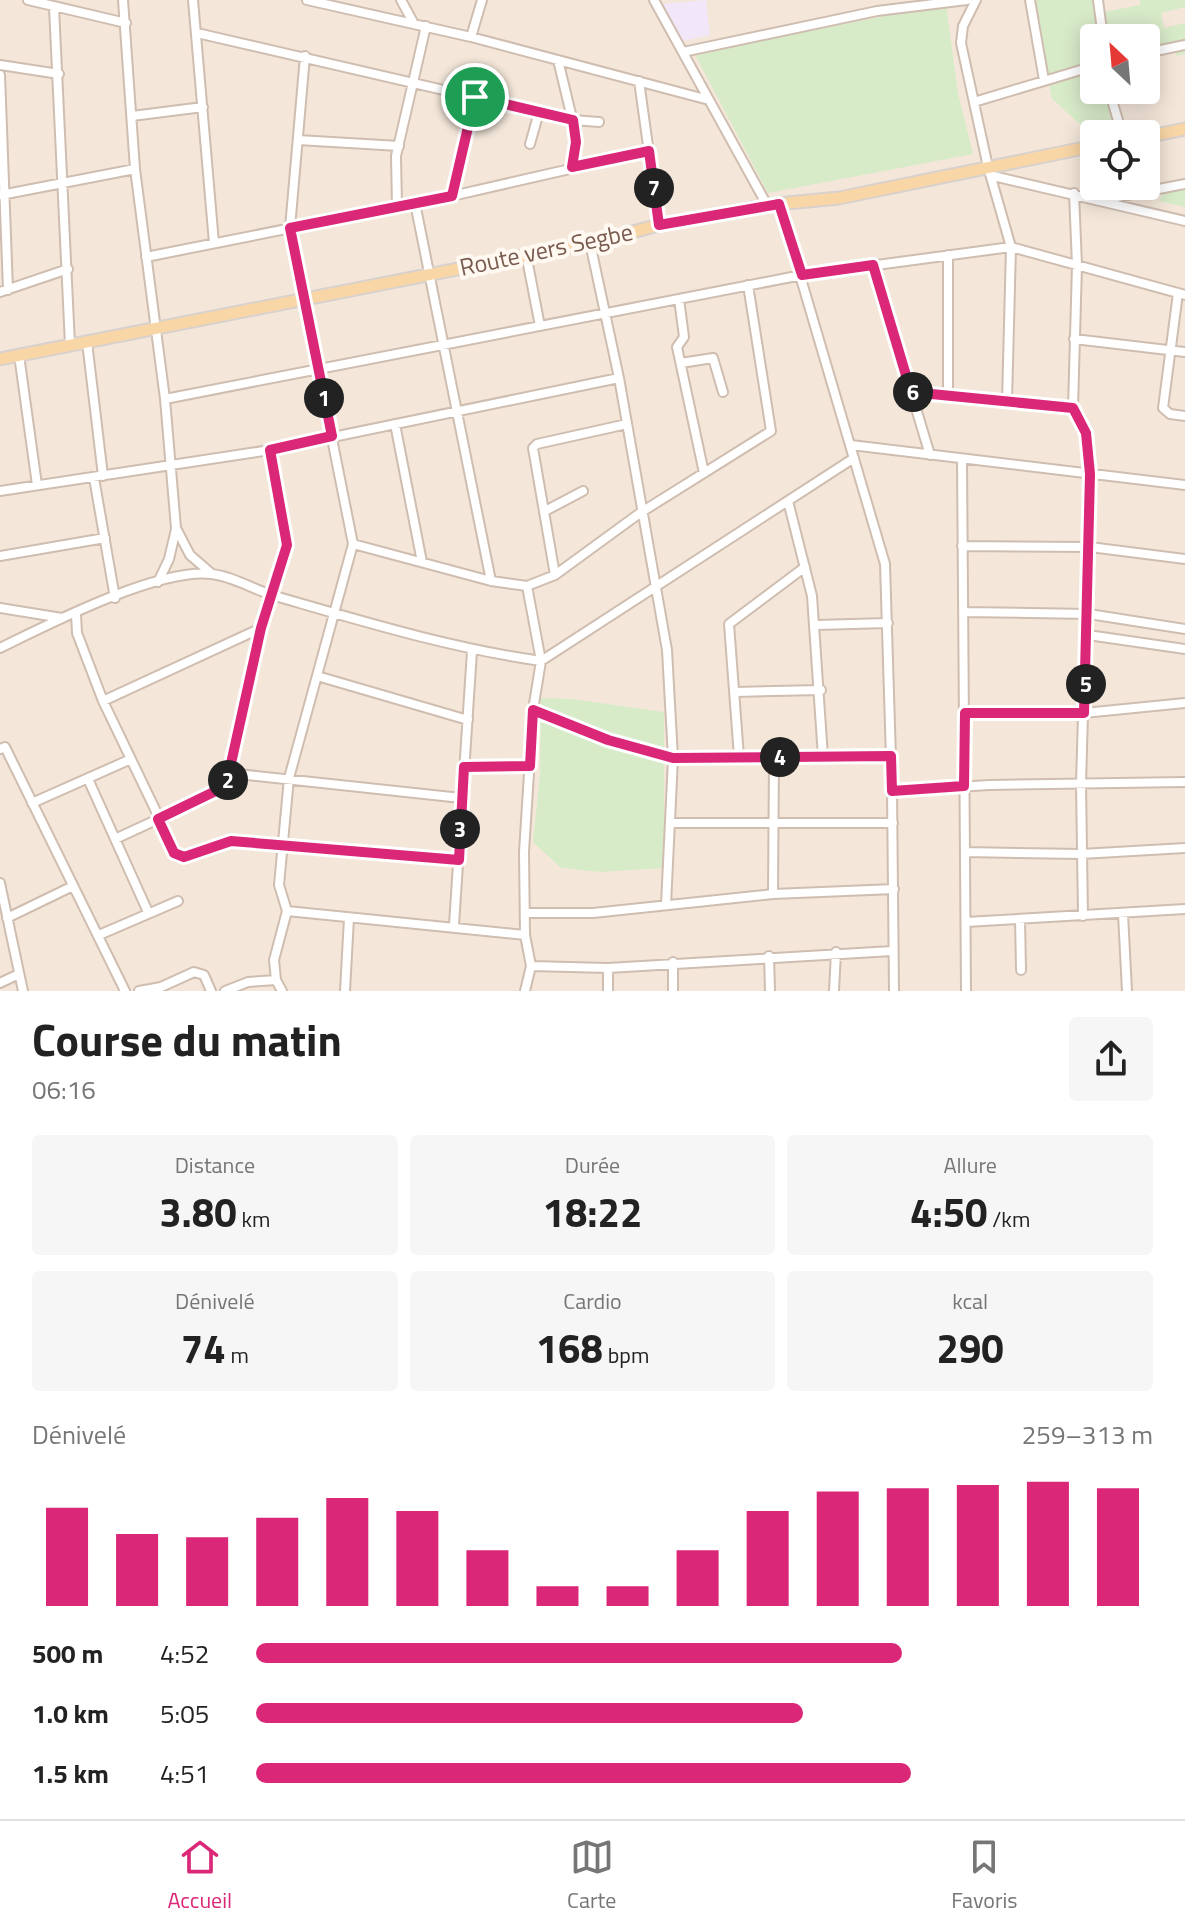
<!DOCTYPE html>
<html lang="fr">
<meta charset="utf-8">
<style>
body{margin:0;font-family:"Titillium Web",sans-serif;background:#f6f6f6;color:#222;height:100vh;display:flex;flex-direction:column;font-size:30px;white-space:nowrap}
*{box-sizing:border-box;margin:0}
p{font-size:26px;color:#767676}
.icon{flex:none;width:44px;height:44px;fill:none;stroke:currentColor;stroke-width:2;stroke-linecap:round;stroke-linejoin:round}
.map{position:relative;height:991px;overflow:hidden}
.side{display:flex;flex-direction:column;background:#fff;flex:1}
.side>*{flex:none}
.needle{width:52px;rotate:334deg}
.tools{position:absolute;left:1080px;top:24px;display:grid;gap:16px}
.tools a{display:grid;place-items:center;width:80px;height:80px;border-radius:8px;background:#fff;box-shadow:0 4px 20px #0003;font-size:40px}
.pin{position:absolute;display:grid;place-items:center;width:68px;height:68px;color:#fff;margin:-34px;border:4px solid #fff;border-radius:50%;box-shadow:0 2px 8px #0007}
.km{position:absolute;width:40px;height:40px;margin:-20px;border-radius:50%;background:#222;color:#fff;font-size:22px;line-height:40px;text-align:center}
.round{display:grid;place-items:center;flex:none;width:84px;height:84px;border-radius:8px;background:#f6f6f6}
.head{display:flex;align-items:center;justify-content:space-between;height:136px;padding:0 32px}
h1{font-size:44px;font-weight:700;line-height:60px}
.metrics{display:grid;grid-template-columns:repeat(3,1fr);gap:12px;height:136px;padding:8px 32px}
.metrics div{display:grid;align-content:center;border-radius:8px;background:#f6f6f6;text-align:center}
.metrics b{font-size:40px;font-weight:700}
.metrics small{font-size:22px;font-weight:400}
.metrics p{font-size:22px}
.chart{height:224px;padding:16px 32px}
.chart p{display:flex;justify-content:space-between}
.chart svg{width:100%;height:144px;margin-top:8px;stroke:#db2777;stroke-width:6}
ul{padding:0 32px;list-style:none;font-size:26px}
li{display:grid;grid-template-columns:128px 96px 1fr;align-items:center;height:60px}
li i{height:20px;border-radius:10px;background:#db2777}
.tabs{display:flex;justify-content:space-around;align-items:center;height:112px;border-top:2px solid #e0e0e0;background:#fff;font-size:22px;color:#767676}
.tabs a{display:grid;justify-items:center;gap:4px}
.tabs .current{color:#db2777}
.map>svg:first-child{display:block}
.residential{fill:#f4e7da;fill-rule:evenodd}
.education{fill:#f2e7f9}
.green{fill:#d8ebc9}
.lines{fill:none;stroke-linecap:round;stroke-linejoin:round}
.minor-casing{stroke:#cfbdb0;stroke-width:12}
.major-casing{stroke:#d9d1cd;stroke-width:15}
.minor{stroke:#fff;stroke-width:8}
.major{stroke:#f9d6a6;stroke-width:11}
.route-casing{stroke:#fff;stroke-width:16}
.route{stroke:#db2777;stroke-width:10}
.labels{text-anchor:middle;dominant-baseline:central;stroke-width:8;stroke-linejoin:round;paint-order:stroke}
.street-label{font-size:24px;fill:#785b4e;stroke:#fff9f2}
</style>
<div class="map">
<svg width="1185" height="991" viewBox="0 0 1185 991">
<rect width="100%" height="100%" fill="#fcf5eb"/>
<path class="residential" d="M0,0H1185V991H0ZM1094,38H1146V90H1094ZM1094,134H1146V186H1094Z"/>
<path class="education" d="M706,0L710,35L682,41L663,4Z"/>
<path class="green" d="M1032,0H1096L1103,38H1094V90H1111L1118,130L1092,135L1052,99Z
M1140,0H1185V7L1161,13L1164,28L1185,23V54L1176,56L1174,44L1146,49V38H1110L1104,12L1140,5Z
M946,4L958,93L973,154L768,193L694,53Z
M1185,188V207L1159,201L1164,191Z
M541,698L572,699L664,712V868L600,872L561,868L533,842L540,774Z"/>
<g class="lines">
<g class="minor-casing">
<path id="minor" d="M28,0L126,23
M123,0L135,169L165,399L176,528L190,555L212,574
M193,0L214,243
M307,0L471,37L709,100
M401,0L413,22
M654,0L767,205
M976,0L963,26L961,43L988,167L1011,247L1007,402
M1030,0L1044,80
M1098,0L1103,38
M54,7L70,345
M197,33L573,120L599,122
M471,37L482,0
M683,52L877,11L967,0
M1146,53L1185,45
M558,60L576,135L572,167
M0,65L59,74
M0,75L8,290
M639,81L659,225
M1109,90L1122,134
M974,102L1094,66
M132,116L203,107
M298,140L399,146
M530,144L539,112
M993,176L1185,221
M1074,193L1077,265L1073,408L1086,433L1090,474L1081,784L1083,916
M1,195L135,169
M452,196L475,97
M1107,199L1185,184
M415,203L491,581
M779,204L885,564L892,791L894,991
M397,206L396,156L426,26
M590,243L619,378L667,650L673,758L666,905
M526,254L540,326
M948,255V396
M146,257L452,196L649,151
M873,265L930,455
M0,292L68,269
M1178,293L1163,408L1170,414L1185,416
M679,299L684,337L677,347L704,473
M1074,339L1185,352
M87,342L103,476
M19,355L37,485
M681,363L713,358L723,392
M911,392L1073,408
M165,399L802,275L1011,247L1185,295
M395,424L422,562
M851,445L1185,485
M962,460L966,991
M94,478L115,598
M0,491L270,450L619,378
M788,501L812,596L823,757
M545,511L583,491
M353,544L491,581L527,586L555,575L640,513L771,431L748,285
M962,546L1090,547L1185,559
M0,556L105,538
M555,575L533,448L537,444L627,424
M158,582L169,559L176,529
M0,608L62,618
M964,612L1089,614L1185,629
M76,614L77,633L103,701L178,857L231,841L459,860
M816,625L888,623
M1088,635L1185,649
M0,648C49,624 158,568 211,574C233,576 254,590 275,596C362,621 450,648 541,661L854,458
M317,676L468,720
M735,692L821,690
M103,701L261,628
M533,710L608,740L673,758L891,756
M965,713H1084L1185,703
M0,749L5,747L125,991
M739,757L729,624L805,567
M464,767L530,766
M229,773L461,798
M88,779L148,912
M892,791L989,785L1185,782
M32,803L131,759
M670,823H893
M115,839L221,790L228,781L261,628L287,545L270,450
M965,852L1081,854L1185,848
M0,883L23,991
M773,894L774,757
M287,911L525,935
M528,913H593L773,894L894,889
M1123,914L1127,991
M7,918L73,886
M1020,919L1021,970
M966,922L1185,909
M454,925L472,651
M99,935L178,901
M769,956L770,991
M531,966L608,968L892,951
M608,968V991
M0,983L19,974
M139,991L161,987L194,972L204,975L211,991
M225,991L248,982L276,980
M282,991L276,980L274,960L287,911L279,885L289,778L353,544L290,228L305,56
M345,991L349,918
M525,991L531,966L525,935L524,852L533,710L541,661L527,586
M673,991V962
M834,991L836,952"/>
</g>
<g class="major-casing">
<path id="major" d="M1146,137L1185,129
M0,359L590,243L659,225L767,205L839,198L1094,146"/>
</g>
<use href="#minor" class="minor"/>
<use href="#major" class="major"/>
</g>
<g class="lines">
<g class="route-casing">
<path id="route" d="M475,97L573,120L576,142L572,167L649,151L659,225L779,204L802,275L873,265L911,392L1073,408L1086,433L1090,474L1084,713H965L964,786L892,791L891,756L673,758L608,740L533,710L530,766L464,767L459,860L231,841L184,857L174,853L158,819L226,786L261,628L287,545L270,450L332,436L290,228L452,196Z"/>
</g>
<use href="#route" class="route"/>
</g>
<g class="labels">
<g class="street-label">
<text transform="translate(546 249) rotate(-12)">Route vers Segbe</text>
</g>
</g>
</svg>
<div class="tools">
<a><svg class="needle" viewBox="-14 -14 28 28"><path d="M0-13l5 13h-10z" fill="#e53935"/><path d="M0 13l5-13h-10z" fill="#767676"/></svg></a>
<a><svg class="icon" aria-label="locate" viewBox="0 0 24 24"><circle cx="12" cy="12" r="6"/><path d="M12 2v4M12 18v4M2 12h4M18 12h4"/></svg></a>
</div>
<div class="pin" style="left:475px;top:97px;background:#1e9e55"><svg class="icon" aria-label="arrive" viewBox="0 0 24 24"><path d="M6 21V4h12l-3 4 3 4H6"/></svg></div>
<b class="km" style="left:324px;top:398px">1</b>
<b class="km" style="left:228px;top:780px">2</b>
<b class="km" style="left:460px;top:829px">3</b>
<b class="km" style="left:780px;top:757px">4</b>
<b class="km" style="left:1086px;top:684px">5</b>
<b class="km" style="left:913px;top:392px">6</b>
<b class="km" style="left:654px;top:188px">7</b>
</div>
<section class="side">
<div class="head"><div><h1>Course du matin</h1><p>06:16</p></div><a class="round"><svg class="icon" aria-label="share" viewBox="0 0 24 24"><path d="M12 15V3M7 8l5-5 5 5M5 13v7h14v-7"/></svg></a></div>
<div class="metrics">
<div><p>Distance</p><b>3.80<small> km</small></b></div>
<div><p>Durée</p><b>18:22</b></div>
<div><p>Allure</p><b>4:50<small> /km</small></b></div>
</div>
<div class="metrics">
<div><p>Dénivelé</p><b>74<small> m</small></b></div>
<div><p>Cardio</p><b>168<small> bpm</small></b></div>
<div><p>kcal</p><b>290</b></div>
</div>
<div class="chart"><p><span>Dénivelé</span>259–313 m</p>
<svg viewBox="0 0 160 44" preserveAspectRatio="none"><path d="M5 44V14M15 44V22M25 44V23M35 44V17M45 44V11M55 44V15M65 44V27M75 44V38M85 44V38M95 44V27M105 44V15M115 44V9M125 44V8M135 44V7M145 44V6M155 44V8"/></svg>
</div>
<ul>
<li><b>500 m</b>4:52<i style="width:72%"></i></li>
<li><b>1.0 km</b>5:05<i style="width:61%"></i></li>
<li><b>1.5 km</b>4:51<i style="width:73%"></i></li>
</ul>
</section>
<nav class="tabs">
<a class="current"><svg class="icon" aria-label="home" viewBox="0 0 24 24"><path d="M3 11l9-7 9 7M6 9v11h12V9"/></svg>Accueil</a>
<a><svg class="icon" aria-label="map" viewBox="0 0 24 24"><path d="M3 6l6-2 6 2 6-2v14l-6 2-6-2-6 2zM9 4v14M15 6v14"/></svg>Carte</a>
<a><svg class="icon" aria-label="saved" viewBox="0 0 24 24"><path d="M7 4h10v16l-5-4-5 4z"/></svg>Favoris</a>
</nav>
